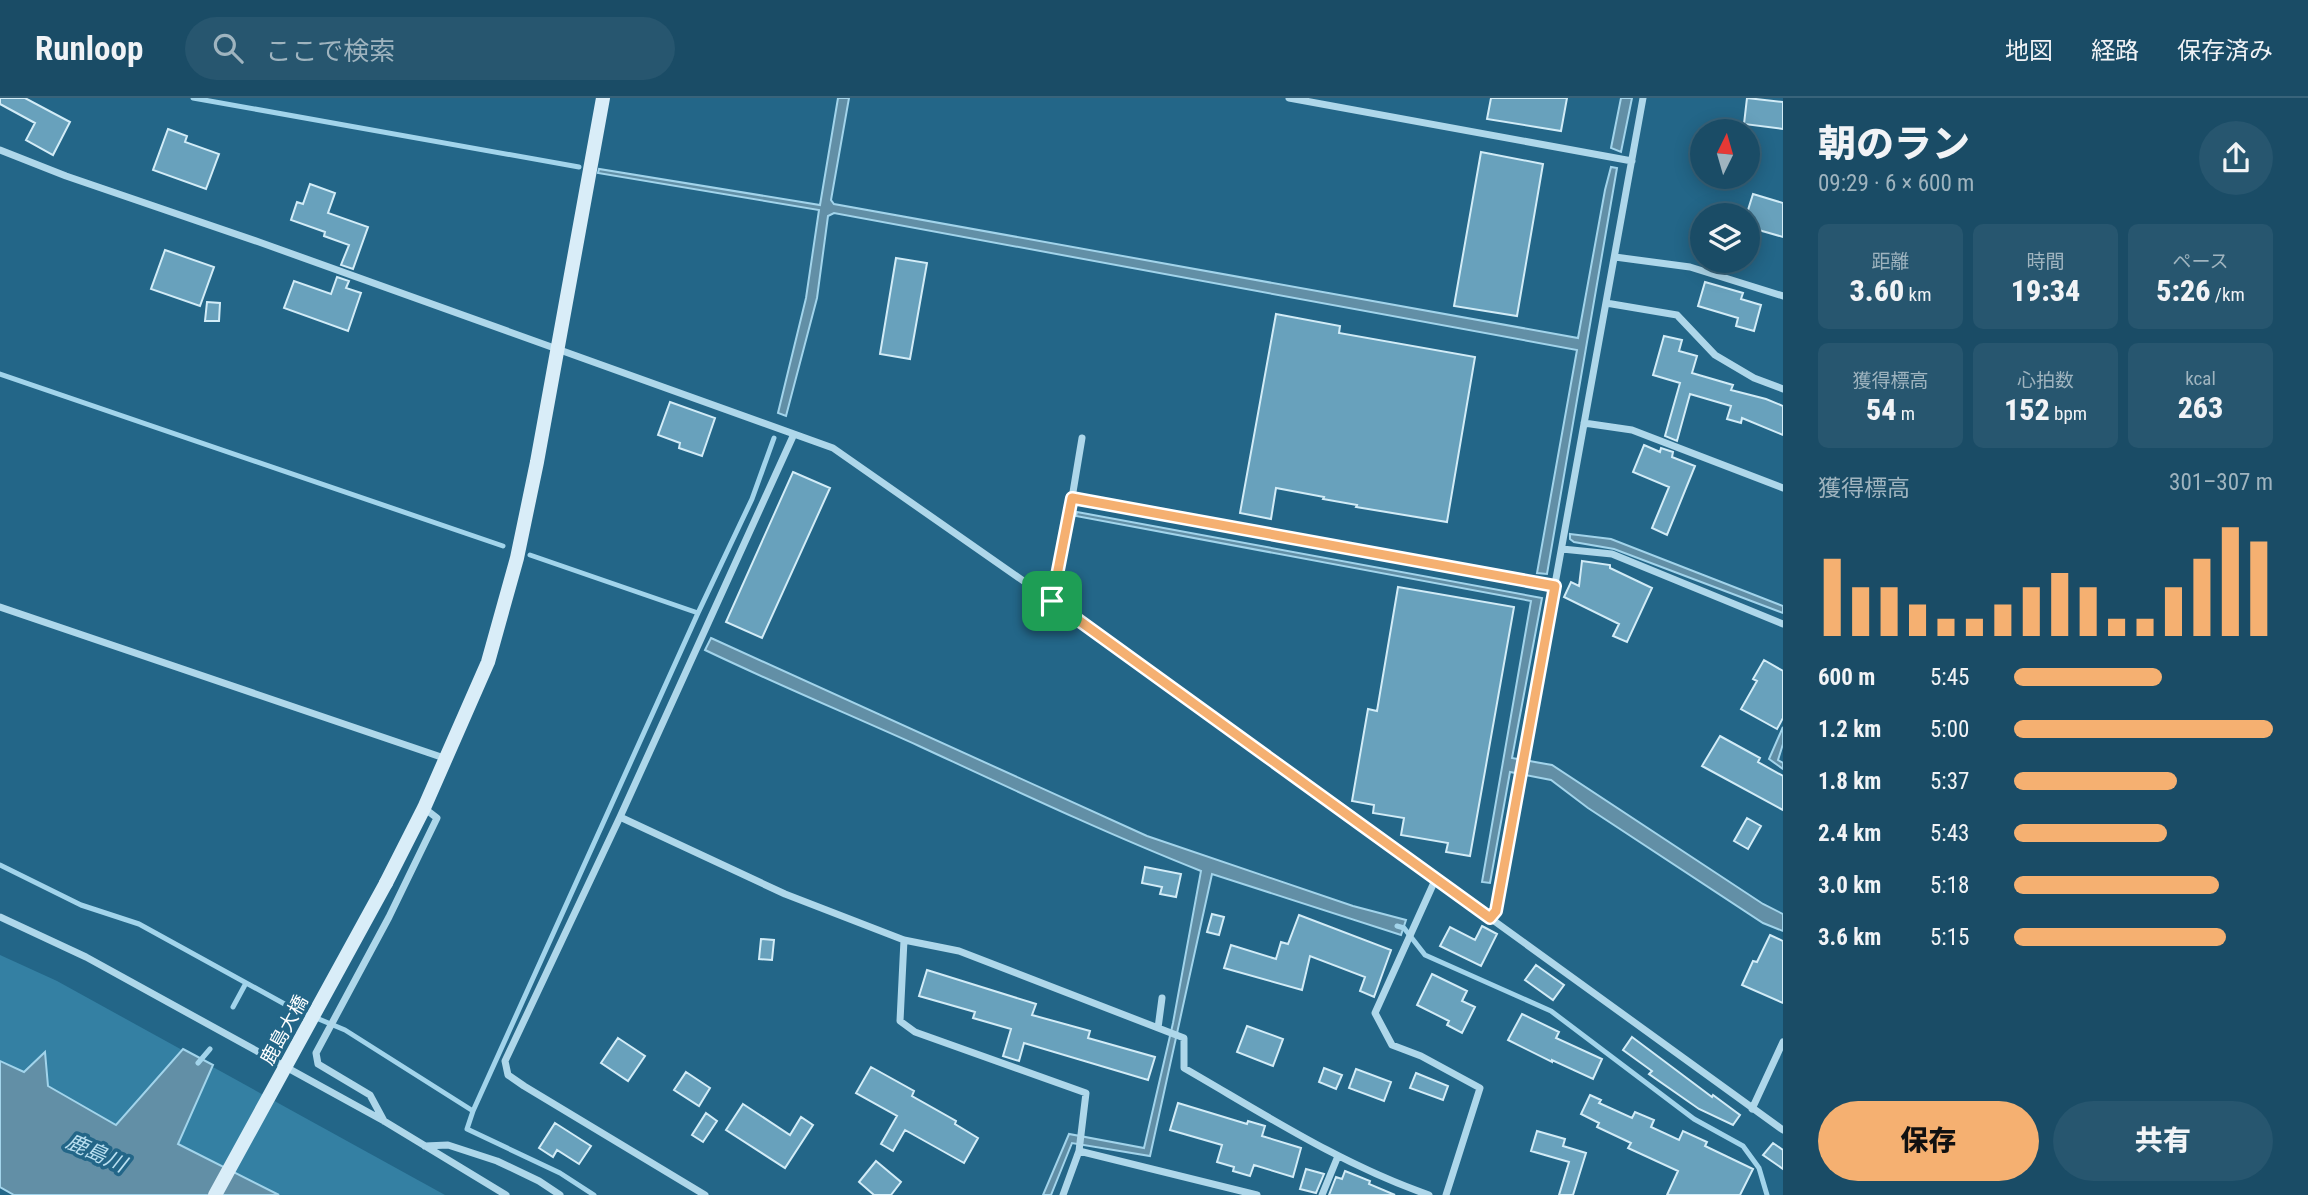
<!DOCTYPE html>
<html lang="ja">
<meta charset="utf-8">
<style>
body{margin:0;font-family:"Roboto Condensed","Noto Sans JP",sans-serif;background:#27566f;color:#f1f3f6;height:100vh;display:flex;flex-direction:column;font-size:26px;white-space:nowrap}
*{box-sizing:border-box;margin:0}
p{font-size:23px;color:#9fb4bf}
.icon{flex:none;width:38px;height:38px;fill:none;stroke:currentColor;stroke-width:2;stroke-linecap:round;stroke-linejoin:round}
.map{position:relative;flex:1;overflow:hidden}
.side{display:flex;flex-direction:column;background:#1a4c66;width:525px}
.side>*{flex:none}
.needle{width:46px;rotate:5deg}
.fabs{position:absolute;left:1690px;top:21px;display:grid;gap:14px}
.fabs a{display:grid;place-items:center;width:70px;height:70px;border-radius:50%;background:#1a4c66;box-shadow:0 4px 18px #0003,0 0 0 2px #38637a;font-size:35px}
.pin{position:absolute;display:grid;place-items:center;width:60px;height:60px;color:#fff;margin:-30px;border-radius:14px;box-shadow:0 4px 10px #0006}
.round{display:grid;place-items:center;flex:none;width:74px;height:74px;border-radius:37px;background:#27566f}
.summary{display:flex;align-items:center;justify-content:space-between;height:119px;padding:0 35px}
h1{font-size:38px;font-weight:800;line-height:52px}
.stats{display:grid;grid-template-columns:repeat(3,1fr);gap:10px;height:119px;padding:7px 35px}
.stats div{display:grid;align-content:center;border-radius:10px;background:#27566f;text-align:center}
.stats b{font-size:30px;font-weight:800}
.stats small{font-size:19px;font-weight:400}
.stats p{font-size:19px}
.chart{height:196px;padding:14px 35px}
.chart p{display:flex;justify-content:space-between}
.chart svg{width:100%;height:126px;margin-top:7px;stroke:#f5b071;stroke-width:6}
.action{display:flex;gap:14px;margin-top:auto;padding:14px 35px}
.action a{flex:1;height:80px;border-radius:42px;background:#f5b071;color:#111;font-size:28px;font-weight:800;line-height:80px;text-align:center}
.action a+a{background:#27566f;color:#f1f3f6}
ul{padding:0 35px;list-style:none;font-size:23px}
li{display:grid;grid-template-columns:112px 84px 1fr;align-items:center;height:52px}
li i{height:18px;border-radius:9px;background:#f5b071}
header{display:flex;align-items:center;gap:42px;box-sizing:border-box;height:98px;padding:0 35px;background:#1a4c66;border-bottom:2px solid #38637a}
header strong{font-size:33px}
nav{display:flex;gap:38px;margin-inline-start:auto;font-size:24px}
.search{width:490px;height:63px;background:#27566f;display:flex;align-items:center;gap:18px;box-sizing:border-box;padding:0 24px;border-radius:38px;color:#9fb4bf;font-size:26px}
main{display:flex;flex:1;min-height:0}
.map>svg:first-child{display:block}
.green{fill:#3480a3}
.water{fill:#628fa6;stroke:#a2d4eb;stroke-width:2}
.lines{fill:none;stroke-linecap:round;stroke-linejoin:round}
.stream{stroke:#a2d4eb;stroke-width:5}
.building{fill:#68a1bc;stroke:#d2ecf7;stroke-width:2}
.street{stroke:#aed7ea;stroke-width:7}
.secondary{stroke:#d9edf8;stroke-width:14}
.secondary-bridge{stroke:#d9edf8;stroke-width:14}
.route-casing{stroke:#fff;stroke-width:14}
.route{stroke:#f5b071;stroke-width:9}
.labels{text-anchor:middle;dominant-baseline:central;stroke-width:7;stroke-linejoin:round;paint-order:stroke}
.street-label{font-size:19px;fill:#fff;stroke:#236688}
.water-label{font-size:21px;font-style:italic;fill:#bae0f1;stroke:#236688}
</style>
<header>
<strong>Runloop</strong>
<div class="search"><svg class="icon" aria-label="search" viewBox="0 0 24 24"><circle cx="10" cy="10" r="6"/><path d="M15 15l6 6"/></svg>ここで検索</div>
<nav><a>地図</a><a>経路</a><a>保存済み</a></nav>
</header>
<main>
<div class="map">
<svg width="1783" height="1097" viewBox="0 0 1783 1097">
<rect width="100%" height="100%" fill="#236688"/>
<path class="green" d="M0,857L57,883L445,1097H235L0,991Z"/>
<path class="water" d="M838,0H849L831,102L834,106L1578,240L1605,92L1611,69L1617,70L1547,476L1537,475L1577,252L834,115L828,118L817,200L786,318L778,315L806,200L819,112L598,75L599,71L820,107Z
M1621,0H1632L1621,54L1611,50Z
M1077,414L1542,500L1512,660L1552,667L1763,806L1783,816V833L1763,825L1588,710L1551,682L1510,674L1490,785L1482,784L1531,503L1076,418Z
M1570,436L1611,441L1783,508V515L1614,451L1574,444L1570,441Z
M711,540L1147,738L1353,808L1406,822L1401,837L1212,776L1150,1058L1072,1045L1051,1097H1043L1069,1036L1144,1050L1173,925L1201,773C1105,735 1012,691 919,648C848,616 776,586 705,552Z
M1783,629V646L1778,662L1783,665V671L1769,661Z
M183,951L213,967L178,1046L279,1097H14L0,1089V963L24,974L45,954L48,988L116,1027Z"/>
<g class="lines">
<path class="stream" d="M193,0L579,69
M0,276L503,448
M530,457L698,515
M0,767L81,807L139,826L290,909L345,932L473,1013L467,1031L560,1075L594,1097
M1397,828L1404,830L1425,857L1551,913L1694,1021L1743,1048L1759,1070L1767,1097
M233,909L246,885
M198,965L210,951
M473,1013L698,515L752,401L774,340"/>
</g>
<path class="building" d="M0,0H25L70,24L53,57L26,42L35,25L0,6Z
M1491,0H1567L1561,33L1487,21Z
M1747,0L1783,4V31L1744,26Z
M168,31L187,38L185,44L219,56L206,91L153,72Z
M1481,54L1543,66L1517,218L1454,208Z
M310,86L335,95L328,115L368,129L353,171L341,167L349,147L324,138L325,134L291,122L297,104L303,106Z
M1753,96L1783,105V139L1748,129V112Z
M165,152L214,169L200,208L151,191Z
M896,160L927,165L910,261L880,256Z
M337,179L349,183L346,190L361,195L348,233L284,210L294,183L331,196Z
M1705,184L1743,195L1741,201L1761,207L1754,233L1736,228L1738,220L1698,208Z
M207,204L220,205L219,223H205Z
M1276,216L1340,228L1339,235L1475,259L1447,424L1356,409L1357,407L1323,401L1324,399L1276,390L1271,421L1240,415Z
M1664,238L1682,242L1679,253L1697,258L1692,275L1733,287L1731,292L1766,301L1783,308V337L1742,320L1741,325L1727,321L1731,308L1690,296L1677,343L1665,338L1680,285L1653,277Z
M670,304L715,320L702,358L679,350L680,345L658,337Z
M1644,347L1660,354L1661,350L1673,354L1672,359L1695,368L1667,437L1652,430L1669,389L1633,374Z
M793,374L830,390L762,540L726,524Z
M1582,463L1610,467V470L1652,490L1627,544L1613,538L1619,526L1564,499L1571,484L1579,488Z
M1398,489L1514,509L1470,758L1446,754L1448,745L1401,737L1404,720L1373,715L1374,707L1352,703L1368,611L1377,613Z
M1764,562L1783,573V620L1777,631L1741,611L1757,583L1753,581Z
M1720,638L1760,660L1758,664L1783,678V712L1702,668Z
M1747,720L1761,728L1748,751L1734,743Z
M1145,769L1181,776L1176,799L1160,796L1162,789L1142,785Z
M1212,816L1224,819L1219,837L1207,834Z
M1299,817L1391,852L1374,899L1360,893L1365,879L1310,858L1302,892L1224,870L1231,847L1276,861L1281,844L1288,846Z
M1482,828L1497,836L1481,868L1440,848L1450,829L1475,842Z
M1770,837L1783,843V905L1742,887L1753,863L1757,864Z
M761,841L774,842L772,862L759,861Z
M1536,867L1564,887L1553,902L1525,882Z
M927,872L1036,906L1032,917L1090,933L1088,940L1155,959L1148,982L1024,945L1019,963L1003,958L1011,931L973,920L975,914L919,898Z
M1432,876L1467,893L1462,903L1475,909L1462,935L1447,927L1449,923L1417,907Z
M1522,916L1559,934L1556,940L1602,961L1593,981L1552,962V964L1508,942Z
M1247,928L1283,941L1273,968L1237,954Z
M1632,939L1712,999L1713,997L1740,1017L1733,1027L1699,1011L1649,976L1652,973L1623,952Z
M618,940L645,958L628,983L601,965Z
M871,969L914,993L912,998L956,1023L955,1026L978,1040L964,1065L905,1032L893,1053L881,1046L897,1018L856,995Z
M1324,970L1342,977L1336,991L1319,984Z
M1356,971L1391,984L1384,1003L1349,990Z
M686,974L710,990L699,1008L674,992Z
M1416,975L1448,988L1443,1002L1410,990Z
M1590,997L1601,1002L1599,1005L1632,1020L1635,1014L1654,1022L1651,1029L1679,1042L1683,1033L1707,1044L1705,1048L1753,1071L1740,1097H1667L1678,1073L1628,1050L1631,1045L1597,1029L1599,1025L1581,1016Z
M1178,1005L1247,1026L1248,1023L1265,1028L1262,1038L1301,1050L1293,1079L1254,1067L1250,1078L1233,1073L1234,1069L1217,1064L1222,1047L1170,1032Z
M743,1006L790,1037L801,1019L813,1027L785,1070L726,1032Z
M706,1015L717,1023L703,1044L692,1037Z
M555,1025L591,1048L579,1066L557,1052L553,1059L539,1050Z
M1537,1033L1565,1041L1563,1048L1586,1055L1573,1097H1559L1569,1064L1531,1053Z
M1773,1045L1783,1052V1071L1763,1057Z
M876,1063L901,1084L891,1097H874L859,1084Z
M1306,1071L1324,1076L1316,1095L1300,1091Z
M1345,1073L1370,1083L1369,1086L1395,1097H1329L1336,1079L1342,1081Z"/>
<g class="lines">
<path class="street" d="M1289,0L1632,63
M0,52L66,78L259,144L833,350L1052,503L1783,1032
M1615,159L1690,169L1783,198
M1606,205L1677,217L1715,257L1754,280L1783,291
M1584,325L1632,332L1783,390
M1072,400L1082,340
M1562,451L1612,456L1783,526
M1052,503L1072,400L1555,488
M0,509L447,661
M620,719L785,796L904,842L959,853L1184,940V970C1264,1016 1342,1067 1429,1097
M1436,780L1375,915L1392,947L1421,958L1480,990L1446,1097
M0,819L86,859L384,1023L506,1097
M1491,820L1496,812L1643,0
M904,842L900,923L915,934L1086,995L1079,1053L1063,1097
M1158,930L1162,900
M1752,1011L1783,944
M384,1023L370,997L318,966L316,955L389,819L437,720L424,710
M425,1048L448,1047L497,1063L539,1083L560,1097
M1079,1053L1257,1097
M705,1097L524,988L508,977L505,963L620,719L794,336
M1322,1097L1338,1058"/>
<path class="secondary" d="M386,785L424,710L488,564L517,460L537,364L603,0"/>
<path class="secondary-bridge" d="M215,1097L386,785"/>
</g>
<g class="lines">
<g class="route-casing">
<path id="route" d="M1072,400L1555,488L1496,813L1490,820L1052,503Z"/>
</g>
<use href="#route" class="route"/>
</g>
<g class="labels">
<g class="street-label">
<text transform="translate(284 932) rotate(-61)">鹿島大橋</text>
</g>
<g class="water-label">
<text transform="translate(96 1055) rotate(24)">鹿島川</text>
</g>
</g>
</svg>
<div class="fabs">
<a><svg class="needle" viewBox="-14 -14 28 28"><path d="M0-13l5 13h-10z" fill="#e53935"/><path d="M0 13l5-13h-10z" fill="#9fb4bf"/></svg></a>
<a><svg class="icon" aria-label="layers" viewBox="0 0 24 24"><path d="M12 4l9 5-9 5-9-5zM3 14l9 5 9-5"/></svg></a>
</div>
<div class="pin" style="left:1052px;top:503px;background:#1e9e55"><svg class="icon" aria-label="arrive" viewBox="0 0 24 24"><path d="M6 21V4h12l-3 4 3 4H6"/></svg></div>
</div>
<section class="side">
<div class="summary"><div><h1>朝のラン</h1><p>09:29 · 6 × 600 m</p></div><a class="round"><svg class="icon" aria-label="share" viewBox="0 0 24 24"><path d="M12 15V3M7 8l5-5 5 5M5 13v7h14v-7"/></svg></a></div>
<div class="stats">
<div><p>距離</p><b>3.60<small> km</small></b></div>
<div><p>時間</p><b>19:34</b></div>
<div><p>ペース</p><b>5:26<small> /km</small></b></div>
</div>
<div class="stats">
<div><p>獲得標高</p><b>54<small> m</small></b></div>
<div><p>心拍数</p><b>152<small> bpm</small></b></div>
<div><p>kcal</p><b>263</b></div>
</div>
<div class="chart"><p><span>獲得標高</span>301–307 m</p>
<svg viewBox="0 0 160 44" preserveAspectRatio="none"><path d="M5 44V17M15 44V27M25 44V27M35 44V33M45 44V38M55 44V38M65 44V33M75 44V27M85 44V22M95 44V27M105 44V38M115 44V38M125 44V27M135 44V17M145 44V6M155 44V11"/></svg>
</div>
<ul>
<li><b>600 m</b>5:45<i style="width:57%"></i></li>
<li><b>1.2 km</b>5:00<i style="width:100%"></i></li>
<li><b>1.8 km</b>5:37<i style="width:63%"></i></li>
<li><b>2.4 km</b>5:43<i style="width:59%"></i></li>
<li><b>3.0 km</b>5:18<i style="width:79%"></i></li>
<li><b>3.6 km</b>5:15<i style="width:82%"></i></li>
</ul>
<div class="action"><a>保存</a><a>共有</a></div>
</section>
</main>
